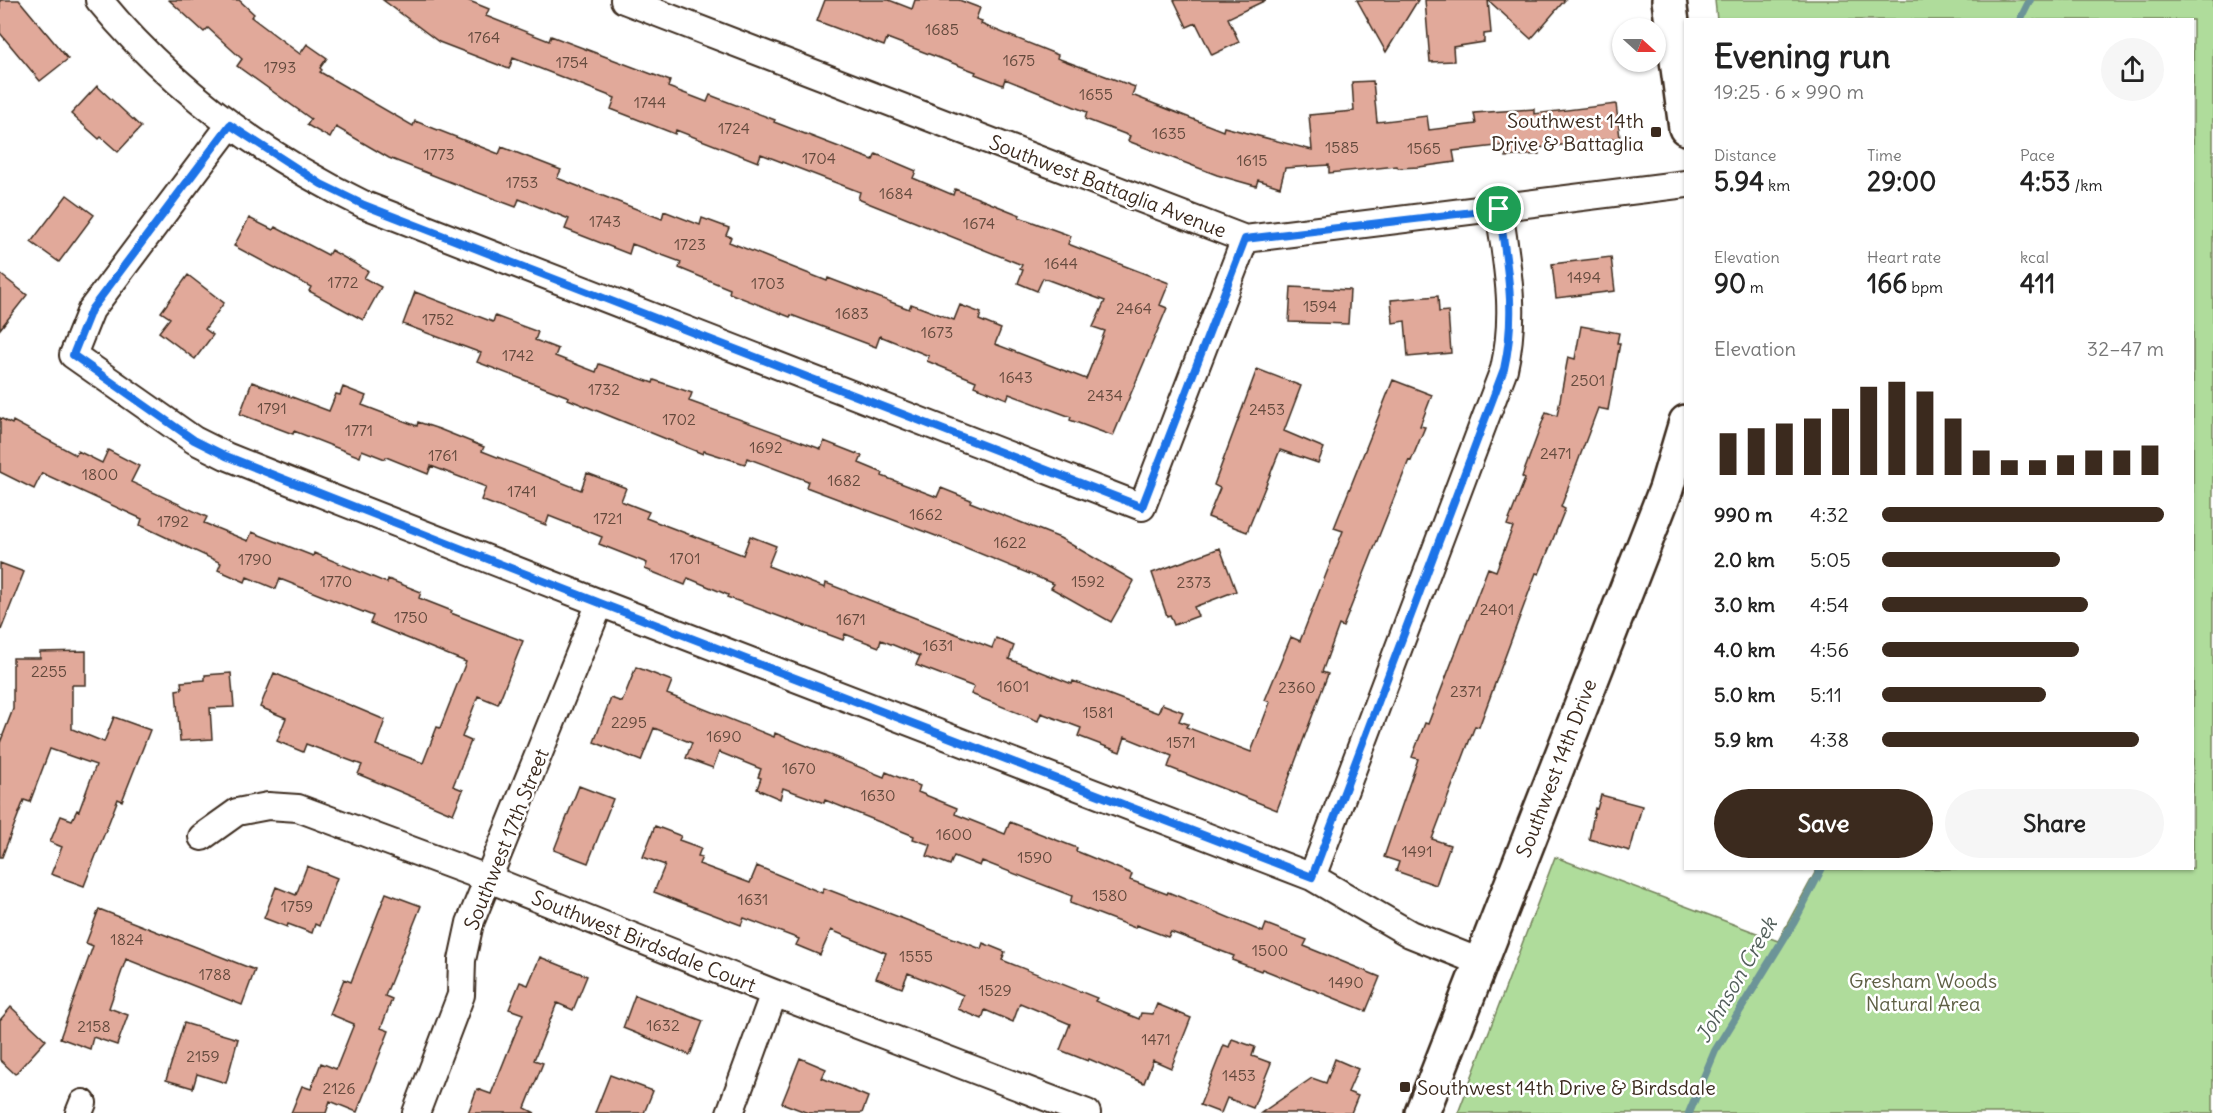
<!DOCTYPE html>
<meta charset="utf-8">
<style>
body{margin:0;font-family:Delius,sans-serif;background:#f6f6f6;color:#222;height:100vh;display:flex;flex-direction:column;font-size:22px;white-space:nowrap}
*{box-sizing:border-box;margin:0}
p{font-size:20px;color:#767676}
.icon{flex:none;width:33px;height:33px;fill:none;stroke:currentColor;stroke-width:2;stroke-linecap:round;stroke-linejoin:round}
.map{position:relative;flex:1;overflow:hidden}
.panel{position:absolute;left:1684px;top:18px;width:510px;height:852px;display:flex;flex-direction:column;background:#fff;border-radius:0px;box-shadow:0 2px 4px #0004}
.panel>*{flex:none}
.needle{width:39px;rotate:111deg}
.buttons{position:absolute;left:1612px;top:18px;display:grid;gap:12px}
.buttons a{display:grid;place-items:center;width:54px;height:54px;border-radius:50%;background:#fff;box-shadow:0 2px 4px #0004;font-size:30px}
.pin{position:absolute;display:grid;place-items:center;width:51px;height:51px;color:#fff;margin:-26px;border:3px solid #fff;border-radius:50%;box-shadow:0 2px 6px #0007}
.round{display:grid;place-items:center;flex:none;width:63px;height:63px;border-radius:32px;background:#f6f6f6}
.head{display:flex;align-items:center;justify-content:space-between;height:102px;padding:0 30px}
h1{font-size:33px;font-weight:700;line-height:45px}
.metrics{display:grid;grid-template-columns:repeat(3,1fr);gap:9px;height:102px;padding:6px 30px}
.metrics div{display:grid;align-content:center}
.metrics b{font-size:26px;font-weight:700}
.metrics small{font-size:16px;font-weight:400}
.metrics p{font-size:16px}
.chart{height:168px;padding:12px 30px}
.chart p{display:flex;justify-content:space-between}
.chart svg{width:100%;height:108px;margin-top:6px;stroke:#3b2a1e;stroke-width:6}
.button{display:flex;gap:12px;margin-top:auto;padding:12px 30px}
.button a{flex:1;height:69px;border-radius:36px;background:#3b2a1e;color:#fff;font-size:24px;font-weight:700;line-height:69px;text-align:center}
.button a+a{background:#f6f6f6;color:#222}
ul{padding:0 30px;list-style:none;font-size:20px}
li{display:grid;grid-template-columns:96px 72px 1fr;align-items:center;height:45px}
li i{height:15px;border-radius:8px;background:#3b2a1e}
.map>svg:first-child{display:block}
.green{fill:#afdc9b;stroke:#75835c;stroke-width:1.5}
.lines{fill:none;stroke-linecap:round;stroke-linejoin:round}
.stream{stroke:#6c9498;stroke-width:8}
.building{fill:#e1a99a;stroke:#3b2a1e;stroke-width:1.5}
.minor-casing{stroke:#3b2a1e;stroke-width:30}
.tertiary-casing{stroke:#3b2a1e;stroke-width:38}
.minor{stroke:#fff;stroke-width:26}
.tertiary{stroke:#fff;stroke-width:33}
.route-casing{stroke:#fff;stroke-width:12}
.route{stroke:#1a73e8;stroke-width:8}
.poi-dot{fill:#3b2a1e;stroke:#fff;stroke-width:2}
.labels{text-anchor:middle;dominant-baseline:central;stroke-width:5;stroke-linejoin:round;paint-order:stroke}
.number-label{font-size:16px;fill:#644a3d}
.poi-label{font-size:20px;fill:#3b2a1e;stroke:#fff;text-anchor:end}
.street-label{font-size:20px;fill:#3b2a1e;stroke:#fff}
.park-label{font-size:20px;fill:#5e5f44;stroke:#fff}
.water-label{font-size:21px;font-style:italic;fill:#535f5b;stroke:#fff}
</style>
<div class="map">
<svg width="2213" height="1113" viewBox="0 0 2213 1113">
<rect width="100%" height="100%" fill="#fff"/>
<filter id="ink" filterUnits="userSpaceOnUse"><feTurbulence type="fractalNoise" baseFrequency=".0167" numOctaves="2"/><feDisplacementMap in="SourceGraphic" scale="12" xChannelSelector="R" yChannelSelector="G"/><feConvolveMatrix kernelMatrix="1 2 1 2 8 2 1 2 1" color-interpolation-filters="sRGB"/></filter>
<g filter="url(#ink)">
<path class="green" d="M1715,0H2213V1113H1458L1555,857L1778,941L1817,869L2193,868V20H1717Z"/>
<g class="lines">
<path class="stream" d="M2020,20L2030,0
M1689,1113L1715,1051L1794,922L1822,868"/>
</g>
<path class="building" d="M0,0H19L68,59L40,81L0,33Z
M169,0H239L254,14L251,17L300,54L307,44L327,58L320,68L322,70L320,72L413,126L415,121L499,154L502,147L561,170L557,178L662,219L664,211L700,225L702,218L729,228L726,235L731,237L729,242L827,281L828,278L909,309L911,304L954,320L960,305L981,313L979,320L1001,329L995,344L1086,379L1105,331L1093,327L1105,301L1043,278L1037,291L1018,283L1023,270L1020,269L1022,265L858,199L860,192L761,154L758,162L676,130L675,134L611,109L615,98L513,58L509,69L439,42L383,0H467L489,9L486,16L549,41L551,36L670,81L668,87L707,102L710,95L775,120L774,122L873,160L876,154L916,171L913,178L953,195L955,189L1020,215L1019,217L1071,236L1068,244L1169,283L1160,305L1167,308L1113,436L1070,420L1071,417L1009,394L1007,399L974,386L976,381L927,361L929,356L880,336L876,347L791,315L790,317L729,293L730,289L679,268L681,262L632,244L629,254L565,229L569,219L519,199L516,207L463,187L389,158L336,127L330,138L307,125L311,119L237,66L242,59L208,28L204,32Z
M825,0H889L912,9L915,0H959L980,8L976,19L982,21L981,24L1058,55L1057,58L1135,87L1132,95L1223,131L1224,127L1312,150L1309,115L1354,111L1352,82L1373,81L1377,122L1427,116L1429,130L1476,124L1474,113L1534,109V114L1616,104L1620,138L1538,148L1539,154L1506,157L1505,145L1453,151L1455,162L1419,167L1398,168L1397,166L1329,173V165L1285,168L1280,187L1258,180L1256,186L1217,175L1128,141L1130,136L1085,119L1087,112L1005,79L1003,85L975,74L976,72L887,38L884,46L817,21Z
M1174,0H1266L1228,18L1239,42L1212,55L1196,23L1187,27Z
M1357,0H1418L1386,52Z
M1425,0H1488L1491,33L1484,34V42L1453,47L1454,61L1430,62Z
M1488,0H1565L1531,39Z
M97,86L141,127L118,152L101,137L99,139L71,114Z
M67,195L94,215L59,262L31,242Z
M249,218L273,230L275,227L328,255L331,250L368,271L364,278L381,287L363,320L309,291L311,287L234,246Z
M1611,257L1615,291L1556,298L1552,264Z
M0,274L27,295L0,329Z
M188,275L224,303L205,329L213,335L195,359L159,332L170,318L161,312Z
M1291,287L1350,290L1348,324L1289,322Z
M415,292L493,322L495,316L538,332L535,340L558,349L555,356L596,372L599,364L653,383L654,380L692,393L689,401L821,449L824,441L862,456L859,463L883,473L882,476L937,497L941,488L971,500L970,502L1060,538L1134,581L1111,622L1051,588L1054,584L952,542L806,487L808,481L747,458L745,464L704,451L703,454L568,399L569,397L477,362L481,353L403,324Z
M1438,296L1439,312L1448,311L1451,353L1408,357L1405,321L1393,323L1391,300Z
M1581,326L1619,333L1617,343H1620L1608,410L1598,408L1561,507L1565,509L1539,574L1536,573L1479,727L1475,726L1432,839L1450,845L1436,885L1396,871L1399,862L1384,857L1418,759L1412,757L1425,723L1428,724L1488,568L1496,571L1513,527L1507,525L1525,479L1522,477L1546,412L1557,416L1568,357L1575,359Z
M1257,369L1301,386L1284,431L1324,448L1318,463L1280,450L1247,532L1208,517L1220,488L1214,485Z
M1393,380L1432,395L1420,426L1425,427L1411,461L1409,460L1343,627L1339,625L1322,672L1328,674L1277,810L1168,767L1172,756L1125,737L1120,752L1078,736L1081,728L1041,713L1038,721L971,694L974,687L916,665L920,656L881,640L879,647L845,634L843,640L727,597L728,595L688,578L685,585L645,569L647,563L599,544L602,537L549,516L546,525L481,500L486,487L431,466L428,474L386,457L385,459L362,450L360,457L294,431L293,434L240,414L252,382L329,411L336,394L340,395L343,387L366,396L362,405L417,426L418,422L439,429L484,447L482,451L581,490L587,473L626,488L621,501L649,512L646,518L743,555L750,536L776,546L768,566L825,588L826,583L992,648L996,638L1014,646L1009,659L1072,684L1073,681L1158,713L1162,704L1183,712L1179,721L1188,724L1186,727L1251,752L1270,702L1265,700L1291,637L1300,641L1343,531L1334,528Z
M0,418L12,424L13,421L76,455L78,451L102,463L108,450L139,466L131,482L207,517L204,523L248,541L252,532L313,556L314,553L387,583L388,579L421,592L419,598L452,611L451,613L523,641L498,704L478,696L462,737L471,741L453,786L463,790L453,814L358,774L362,765L306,744L303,752L277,741L286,718L260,707L274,673L385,720L376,745L423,763L437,727L440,728L466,662L370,623L373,616L280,579L276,589L247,577L245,582L218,570L221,563L140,525L142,519L42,473L34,489L0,472Z
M1220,548L1236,591L1194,607L1198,616L1174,625L1170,615L1167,616L1152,573Z
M0,563L24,572L1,630H0Z
M86,651V685H72V729L104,742L114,717L150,730L122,801L118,799L84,886L51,874L62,847L50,842L61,816L72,820L77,810L79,811L96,765L50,749L30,802L24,800L2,857H0V743L13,709V658H40V652Z
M636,667L672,681L667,694L774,737L775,733L884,777L886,772L920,786L918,792L957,808L955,814L1005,834L1010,822L1077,848L1076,851L1132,874L1130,880L1167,894L1168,892L1263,932L1266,924L1307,940L1304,946L1380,977L1366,1011L1262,969L1261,971L1232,960L1234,956L1171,932L1168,937L1136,925L1135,928L1070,903L1072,896L982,861L980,866L954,856L950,865L927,856L931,845L913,839L914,836L825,800L824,803L783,788L780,799L757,789L761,778L758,777L761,769L719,752L713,768L686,758L692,743L654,728L641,761L594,742L611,698L622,702Z
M231,673L234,707L210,708L212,739L180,741L176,690L182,689L181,682L205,680V675Z
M579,786L613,799L588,863L554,850Z
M1601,795L1642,806L1630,851L1589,839L1595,808L1597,809Z
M655,826L681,836L679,840L701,848L698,856L702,857L699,864L750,883L757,866L822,893L824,888L981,949L983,943L1005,952L1002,960L1097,998L1095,1001L1139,1019L1141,1013L1153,1014L1157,1004L1191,1018L1171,1068L1153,1060L1144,1083L1089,1059L1088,1061L1060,1050L1070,1024L1020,1003L1013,1022L985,1010L982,1019L958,1009L963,995L908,973L902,988L876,978L886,953L831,930L820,955L796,945L799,939L744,918L741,925L654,892L665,865L643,857Z
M307,866L337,878L319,926L315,924L312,933L288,924L287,927L264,918L276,887L296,895Z
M386,893L421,906L385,996L392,999L381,1028L389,1031L357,1112L330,1101L326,1113H291L302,1086L311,1089L321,1063L336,1069L354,1024L330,1014L344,979L351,982Z
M99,909L255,970L242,1005L126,959L109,1008L128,1015L117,1045L93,1037L90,1049L60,1038L93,946L86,943Z
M540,957L587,976L573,1010L557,1003L534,1060L543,1063L525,1108L535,1113H468L477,1089L491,1094L523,1014L509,1009L520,982L528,985Z
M635,995L703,1021L690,1055L623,1028Z
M11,1007L46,1040L15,1074L0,1060V1020Z
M184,1023L238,1039L226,1083L197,1074L193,1088L166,1080Z
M1232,1039L1255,1047L1252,1056L1271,1063L1253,1108L1227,1098L1221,1113L1200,1105L1224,1045L1229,1047Z
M800,1058L826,1069L822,1078L868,1097L862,1113H808L782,1103Z
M1335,1059L1358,1069L1348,1092L1358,1096L1351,1113H1261L1312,1078L1326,1083Z
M610,1075L653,1091L644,1113H595Z"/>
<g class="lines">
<g class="minor-casing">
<path id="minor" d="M99,0C171,88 262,155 365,205L1142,507L1245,239
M624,0L1245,239L1686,184
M230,125L91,310L73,355L194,440L226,456L276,476L600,603L1312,877L1410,934L1480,962
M202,837L237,812L268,806L298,808L489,879L774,993L1087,1113
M1312,877L1504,369C1517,311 1507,267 1499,209
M79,1113L83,1103
M416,1113L461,995L462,960L470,923L600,603
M730,1113L774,993"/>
</g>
<g class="tertiary-casing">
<path id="tertiary" d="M1669,0L1686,128
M1422,1113L1666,489L1686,422"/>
</g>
<use href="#minor" class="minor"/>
<use href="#tertiary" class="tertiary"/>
</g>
</g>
<g class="lines" filter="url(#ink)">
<g class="route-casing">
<path id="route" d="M230,125L321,184L364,205L1142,507L1245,239L1499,209C1507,267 1517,311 1504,369L1312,877L600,603L276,476L226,456L194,440L73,355L91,310Z"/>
</g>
<use href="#route" class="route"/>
</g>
<g class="poi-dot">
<rect x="1650" y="126" width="12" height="12" rx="3"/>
<rect x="1399" y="1081" width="12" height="12" rx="3"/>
</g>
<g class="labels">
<g class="number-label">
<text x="942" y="29">1685</text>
<text x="484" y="37">1764</text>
<text x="1019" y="60">1675</text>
<text x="572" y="62">1754</text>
<text x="280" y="67">1793</text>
<text x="1096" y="94">1655</text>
<text x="650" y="102">1744</text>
<text x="734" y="128">1724</text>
<text x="1169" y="133">1635</text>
<text x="1342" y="147">1585</text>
<text x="1424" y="148">1565</text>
<text x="439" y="154">1773</text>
<text x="819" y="158">1704</text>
<text x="1252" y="160">1615</text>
<text x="522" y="182">1753</text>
<text x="896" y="193">1684</text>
<text x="605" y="221">1743</text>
<text x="979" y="223">1674</text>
<text x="690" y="244">1723</text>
<text x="1061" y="263">1644</text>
<text x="1584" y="277">1494</text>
<text x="343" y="282">1772</text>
<text x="768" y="283">1703</text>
<text x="1320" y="306">1594</text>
<text x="1134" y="308">2464</text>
<text x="852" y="313">1683</text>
<text x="438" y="319">1752</text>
<text x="937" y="332">1673</text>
<text x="518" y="355">1742</text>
<text x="1016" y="377">1643</text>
<text x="1588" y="380">2501</text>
<text x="604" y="389">1732</text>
<text x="1105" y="395">2434</text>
<text x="272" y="408">1791</text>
<text x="1267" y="409">2453</text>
<text x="679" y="419">1702</text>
<text x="359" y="430">1771</text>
<text x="766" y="447">1692</text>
<text x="1556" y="453">2471</text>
<text x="443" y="455">1761</text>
<text x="100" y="474">1800</text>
<text x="844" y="480">1682</text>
<text x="522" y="491">1741</text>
<text x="926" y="514">1662</text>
<text x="608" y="518">1721</text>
<text x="173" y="521">1792</text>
<text x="1010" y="542">1622</text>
<text x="685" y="558">1701</text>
<text x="255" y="559">1790</text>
<text x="336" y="581">1770</text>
<text x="1088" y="581">1592</text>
<text x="1194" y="582">2373</text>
<text x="1497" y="609">2401</text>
<text x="411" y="617">1750</text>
<text x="851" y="619">1671</text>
<text x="938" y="645">1631</text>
<text x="49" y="671">2255</text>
<text x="1013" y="686">1601</text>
<text x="1297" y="687">2360</text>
<text x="1466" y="691">2371</text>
<text x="1098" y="712">1581</text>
<text x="629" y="722">2295</text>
<text x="724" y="736">1690</text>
<text x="1181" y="742">1571</text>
<text x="799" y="768">1670</text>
<text x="878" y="795">1630</text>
<text x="954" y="834">1600</text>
<text x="1417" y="851">1491</text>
<text x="1035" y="857">1590</text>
<text x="1110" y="895">1580</text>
<text x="753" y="899">1631</text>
<text x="297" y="906">1759</text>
<text x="127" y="939">1824</text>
<text x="1270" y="950">1500</text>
<text x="916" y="956">1555</text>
<text x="215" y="974">1788</text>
<text x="1346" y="982">1490</text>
<text x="995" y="990">1529</text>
<text x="663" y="1025">1632</text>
<text x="94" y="1026">2158</text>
<text x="1156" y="1039">1471</text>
<text x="203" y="1056">2159</text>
<text x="1239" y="1075">1453</text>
<text x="339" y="1088">2126</text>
</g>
<g class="poi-label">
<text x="1644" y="120">Southwest 14th<tspan x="1644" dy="23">Drive &amp; Battaglia</tspan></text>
<text x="1417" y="1087" text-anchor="start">Southwest 14th Drive &amp; Birdsdale</text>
</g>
<g class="street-label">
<text transform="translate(1108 186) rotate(21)">Southwest Battaglia Avenue</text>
<text transform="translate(1556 768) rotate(-69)">Southwest 14th Drive</text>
<text transform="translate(506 839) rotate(-68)">Southwest 17th Street</text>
<text transform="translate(644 941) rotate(22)">Southwest Birdsdale Court</text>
</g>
<g class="park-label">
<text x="1923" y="980">Gresham Woods<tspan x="1923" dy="23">Natural Area</tspan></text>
</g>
<g class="water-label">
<text transform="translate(1736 980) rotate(-60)">Johnson Creek</text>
</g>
</g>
</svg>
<div class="buttons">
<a><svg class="needle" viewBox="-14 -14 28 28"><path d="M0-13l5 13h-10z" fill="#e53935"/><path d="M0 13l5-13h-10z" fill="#767676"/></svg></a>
</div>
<div class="pin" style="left:1499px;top:209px;background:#1e9e55"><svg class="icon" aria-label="arrive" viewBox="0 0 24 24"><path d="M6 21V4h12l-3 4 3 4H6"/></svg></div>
<section class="panel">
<div class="head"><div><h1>Evening run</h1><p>19:25 · 6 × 990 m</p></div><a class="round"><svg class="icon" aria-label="share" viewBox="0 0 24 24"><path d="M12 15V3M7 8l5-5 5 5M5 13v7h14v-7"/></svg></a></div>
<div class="metrics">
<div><p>Distance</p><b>5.94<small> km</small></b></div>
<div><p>Time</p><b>29:00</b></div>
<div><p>Pace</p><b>4:53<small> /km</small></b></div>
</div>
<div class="metrics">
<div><p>Elevation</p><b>90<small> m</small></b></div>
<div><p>Heart rate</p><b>166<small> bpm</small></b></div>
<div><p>kcal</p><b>411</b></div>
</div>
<div class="chart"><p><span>Elevation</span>32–47 m</p>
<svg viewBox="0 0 160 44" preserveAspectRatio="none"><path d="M5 44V27M15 44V25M25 44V23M35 44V21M45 44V17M55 44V8M65 44V6M75 44V10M85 44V21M95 44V34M105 44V38M115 44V38M125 44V36M135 44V34M145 44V34M155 44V32"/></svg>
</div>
<ul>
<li><b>990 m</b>4:32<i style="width:100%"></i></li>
<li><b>2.0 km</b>5:05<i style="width:63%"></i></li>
<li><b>3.0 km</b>4:54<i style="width:73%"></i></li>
<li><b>4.0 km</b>4:56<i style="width:70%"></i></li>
<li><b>5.0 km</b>5:11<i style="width:58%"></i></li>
<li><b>5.9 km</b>4:38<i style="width:91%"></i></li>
</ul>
<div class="button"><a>Save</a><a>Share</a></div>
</section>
</div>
